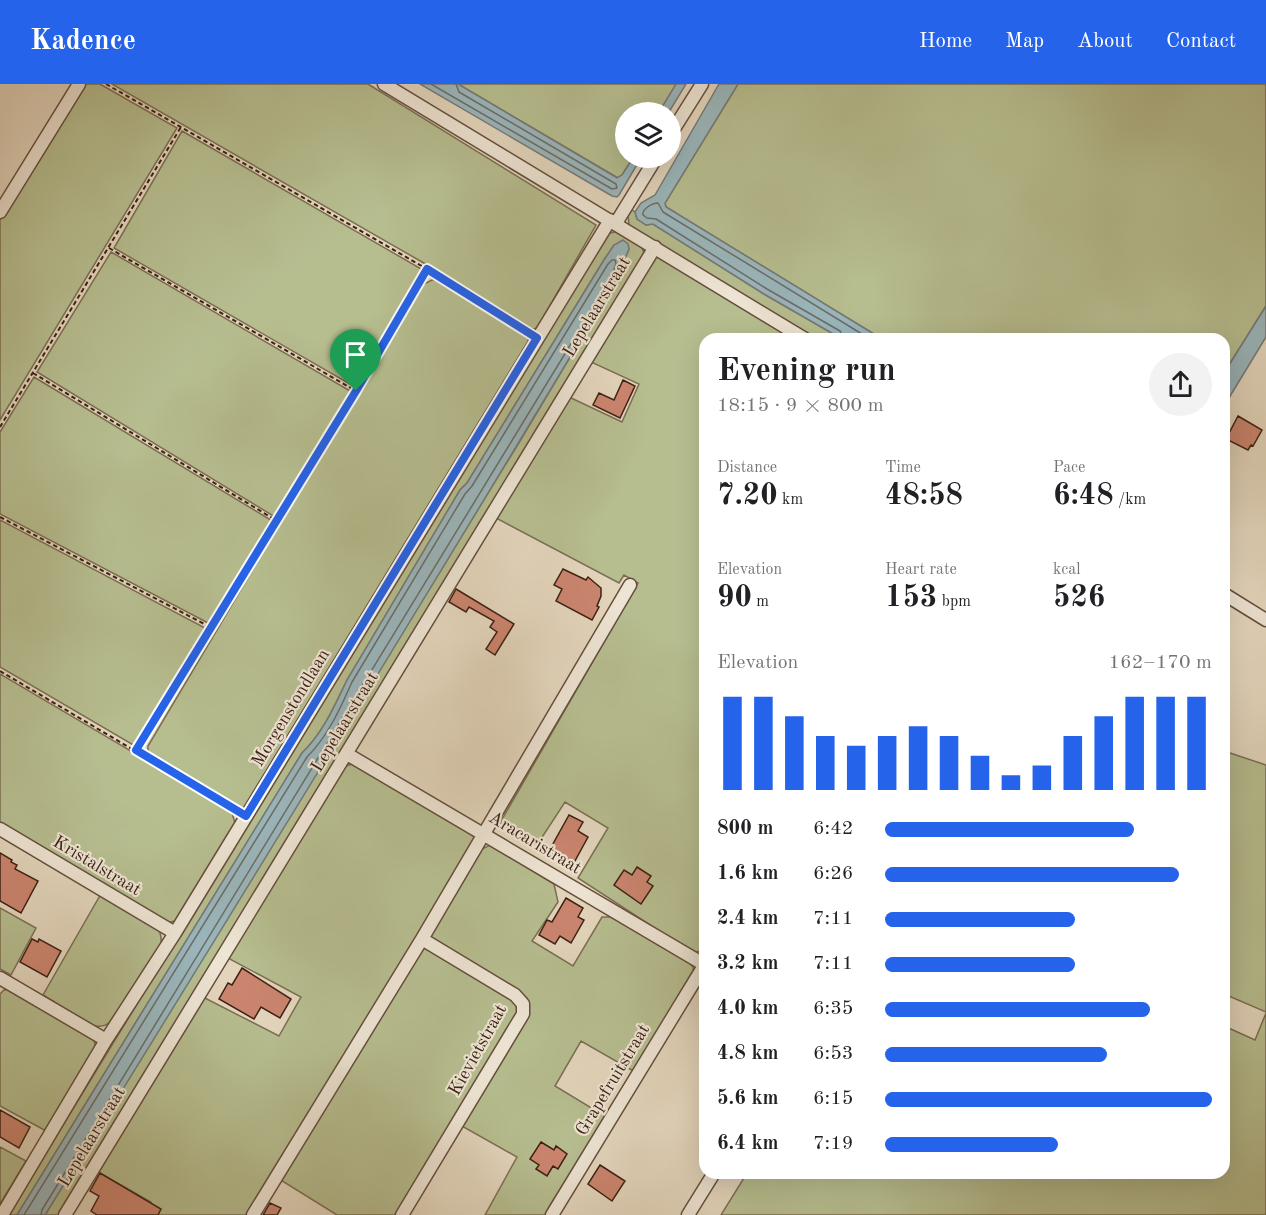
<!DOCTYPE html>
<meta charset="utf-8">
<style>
body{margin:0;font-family:"Old Standard TT",serif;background:#f2f2f2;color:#202124;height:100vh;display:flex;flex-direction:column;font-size:22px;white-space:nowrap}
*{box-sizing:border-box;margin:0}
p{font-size:20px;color:#757577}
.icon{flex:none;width:33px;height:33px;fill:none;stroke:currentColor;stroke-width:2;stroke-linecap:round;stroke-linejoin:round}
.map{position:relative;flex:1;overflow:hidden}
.details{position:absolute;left:699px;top:249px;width:531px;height:846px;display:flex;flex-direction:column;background:#fff;border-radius:18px;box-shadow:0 6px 24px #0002}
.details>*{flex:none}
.buttons{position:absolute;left:615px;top:18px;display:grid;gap:12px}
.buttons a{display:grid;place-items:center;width:66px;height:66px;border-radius:50%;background:#fff;box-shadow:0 6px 24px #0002;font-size:30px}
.pin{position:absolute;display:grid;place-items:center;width:51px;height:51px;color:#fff;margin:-62px -26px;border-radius:50% 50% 50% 0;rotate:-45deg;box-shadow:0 0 6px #0007}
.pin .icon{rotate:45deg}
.round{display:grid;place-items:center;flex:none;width:63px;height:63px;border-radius:32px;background:#f2f2f2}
.overview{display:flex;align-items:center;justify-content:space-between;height:102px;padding:0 18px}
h1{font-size:33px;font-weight:700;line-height:45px}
.figures{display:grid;grid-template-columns:repeat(3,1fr);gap:9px;height:102px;padding:6px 18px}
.figures div{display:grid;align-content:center}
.figures b{font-size:30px;font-weight:700}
.figures small{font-size:16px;font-weight:400}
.figures p{font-size:16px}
.chart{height:168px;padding:12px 18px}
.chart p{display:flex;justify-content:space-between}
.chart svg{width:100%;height:108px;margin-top:6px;stroke:#2563eb;stroke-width:6}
ul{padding:0 18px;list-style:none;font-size:20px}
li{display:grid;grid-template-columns:96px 72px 1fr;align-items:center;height:45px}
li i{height:15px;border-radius:8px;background:#2563eb}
header{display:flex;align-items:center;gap:36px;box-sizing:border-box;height:84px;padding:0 30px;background:#2563eb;color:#fff}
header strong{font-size:28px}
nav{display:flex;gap:33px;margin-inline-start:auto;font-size:21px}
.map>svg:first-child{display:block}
.green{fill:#b6bd8f;stroke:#7a6f52;stroke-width:1.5}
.water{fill:#9ab6bc;stroke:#757a79;stroke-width:1.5}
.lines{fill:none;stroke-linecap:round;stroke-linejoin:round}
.shore{stroke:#6c6c68;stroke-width:1.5}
.building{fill:#cb856f;stroke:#3d2114;stroke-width:1.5}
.minor-casing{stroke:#664e3e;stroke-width:15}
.path{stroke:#3d2114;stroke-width:2;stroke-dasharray:4.5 3;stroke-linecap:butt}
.minor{stroke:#ede4d3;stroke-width:12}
.route-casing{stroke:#fff;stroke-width:12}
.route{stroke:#2563eb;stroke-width:8}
.labels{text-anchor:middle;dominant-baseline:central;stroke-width:4.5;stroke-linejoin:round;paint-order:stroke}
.street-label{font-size:18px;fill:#3d2114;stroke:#ede4d3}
</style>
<header>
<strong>Kadence</strong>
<nav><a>Home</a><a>Map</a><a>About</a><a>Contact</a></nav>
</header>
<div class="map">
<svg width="1266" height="1131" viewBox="0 0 1266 1131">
<rect width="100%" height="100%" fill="#e3d5bc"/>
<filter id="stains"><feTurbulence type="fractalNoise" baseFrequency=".00333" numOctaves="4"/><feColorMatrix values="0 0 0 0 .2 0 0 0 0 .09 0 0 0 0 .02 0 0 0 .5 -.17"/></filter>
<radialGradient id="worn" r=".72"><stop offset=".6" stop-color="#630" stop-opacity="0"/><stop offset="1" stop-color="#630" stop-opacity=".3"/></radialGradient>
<path class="green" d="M82,0H100L177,44L0,336V133Z
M112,0H368L596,141L537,244L530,246L429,182Z
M458,0H677L660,28H626V74H633L622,91L618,94Z
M738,0H1266V222L1224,289V255H882L666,123L665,119Z
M182,47L423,186L355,303L114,164Z
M632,126L635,128L637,135L646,141L653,140L764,210L842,255H812L643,151L629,141L628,130Z
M614,148C625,149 644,159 644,171L61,1131H45L517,362L615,198L629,165L614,161L604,176L467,399L460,406L347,596C335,621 323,649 302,669L17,1131H8L608,150Z
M111,168L352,308L275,433L37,288Z
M661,172L797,255H705V862L703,866L693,869L578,794L608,744L565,718L537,761L500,739L638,499L624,491L619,499L494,433L567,312L622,338L639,300L591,278L653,173Z
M440,195L528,254L529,261L245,727L148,669V662L422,201L432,196Z
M34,293L274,438L210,540L0,430V348Z
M0,436L207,545L135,662L0,583Z
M0,590L231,726L236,742L178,836L171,838L163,837L0,739Z
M1224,667L1266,681V928L1224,910Z
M355,679L469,746L474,753V761L249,1131H144L151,1118L96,1087L203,913L279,952L301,913L226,873L340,688L346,682Z
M490,761L554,800L558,818L532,857L573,882L602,833H616L687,876L693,883L694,892L635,988L581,957L555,1002L608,1034L549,1131H485L517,1073L460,1041L528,930L527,914L521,909L427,853L480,766Z
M102,808L155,840C160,847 162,852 161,861L114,934C107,942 103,943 93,942L43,911Z
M0,824L36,844L11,891L0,885Z
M424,860L514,912L519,922V929L396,1131H337L279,1095Z
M11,905L93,953L96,963L46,1047L0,1022V910L4,906Z
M1266,929V1131H721L747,1089H1224V942L1255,956Z
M0,1063L26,1077L0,1120Z"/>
<path class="water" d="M420,0H458L617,94L622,91L633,74H641L619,111L617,113L612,112Z
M676,0H686L669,28H659Z
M719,0H738L665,119L666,123L882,255H842L764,210L653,140L646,141L637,135L635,128L641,119L655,111Z
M623,156L628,160L629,165L615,198C428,511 237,821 45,1131H17L302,669C323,649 335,621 347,596L460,406L467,399L604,176L614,161Z
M1266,222V253L1224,322V289Z"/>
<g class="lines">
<path class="shore" d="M431,0L612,105L617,104L616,100L459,8L456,0
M844,255L840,247L767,205L656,135L647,134L643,131C642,125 652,119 658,119L663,128L870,255
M24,1131L307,673C328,652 340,625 352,598L465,410L472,402L608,180L612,176H615L616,180L610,196L42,1126L41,1131"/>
</g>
<path class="building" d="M623,296L635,302L620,334L593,321L599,309L614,316Z
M1238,332L1262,346L1253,362L1251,361L1248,366L1226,355Z
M563,485L586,496L588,493L601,504V512L597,522L599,523L592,536L556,517L562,505L554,501Z
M456,505L514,540L495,571L486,565L497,548L490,543L494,537L469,523L466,528L449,518Z
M569,731L583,738L578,747L588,753L570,786L557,779L560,774L549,767Z
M0,769L12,776L11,778L17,781L15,785L38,797L21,829L0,817Z
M637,783L651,792L647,798L653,802L641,820L614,801L624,786L632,791Z
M566,814L583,824L578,833L584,836L571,859L560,852L555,860L539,851L547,836L552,838Z
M32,855L38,858L39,855L61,867L47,893L20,878Z
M242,884L291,915L280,934L261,923L254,935L219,915L228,899L232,901Z
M0,1026L30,1043L19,1064L0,1053Z
M541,1058L554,1066L556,1062L567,1070L558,1085L553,1082L547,1092L536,1085L539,1081L530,1075Z
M600,1081L625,1097L612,1117L588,1100Z
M100,1089L161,1125L158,1131H97L91,1127L99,1112L90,1107Z
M270,1119L281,1124L277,1131H263Z"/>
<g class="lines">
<g class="minor-casing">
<path id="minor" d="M384,0L805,255
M670,51L702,0
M0,128L79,0
M616,139L656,74
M1224,510L1266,536
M347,670L705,881
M0,745L175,849
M0,894L106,956
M2,1131L106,956L175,849L610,136
M65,1131L655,163
M253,1131L422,855L630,501
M402,1131L523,930V920L515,911L422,855
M552,1131L705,880
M688,1131L714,1089"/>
</g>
<path class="path" d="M106,0L427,185L527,248
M109,164L356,307
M33,289L277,437
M0,343L181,43
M0,433L210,543
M0,587L235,726
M136,666L356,307L427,185"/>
<use href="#minor" class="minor"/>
</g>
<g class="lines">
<g class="route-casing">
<path id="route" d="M427,185L537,254L246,732L136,666L356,307Z"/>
</g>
<use href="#route" class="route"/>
</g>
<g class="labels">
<g class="street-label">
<text transform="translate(597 223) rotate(-59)">Lepelaarstraat</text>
<text transform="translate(291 624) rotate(-59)">Morgenstondlaan</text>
<text transform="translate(345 638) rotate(-59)">Lepelaarstraat</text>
<text transform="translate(535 759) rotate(31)">Aracaristraat</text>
<text transform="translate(97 782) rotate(31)">Kristalstraat</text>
<text transform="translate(478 966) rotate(-61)">Kievietstraat</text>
<text transform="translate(613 996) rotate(-59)">Grapefruitstraat</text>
<text transform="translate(92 1053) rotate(-59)">Lepelaarstraat</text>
</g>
</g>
<rect width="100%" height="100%" filter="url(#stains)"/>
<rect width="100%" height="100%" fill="url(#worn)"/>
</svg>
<div class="buttons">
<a><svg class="icon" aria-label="layers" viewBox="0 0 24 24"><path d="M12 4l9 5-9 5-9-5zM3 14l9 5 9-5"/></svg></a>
</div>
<div class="pin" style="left:356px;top:307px;background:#1e9e55"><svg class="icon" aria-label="arrive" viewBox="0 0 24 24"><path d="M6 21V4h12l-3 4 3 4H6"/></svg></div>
<section class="details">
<div class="overview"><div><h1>Evening run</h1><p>18:15 · 9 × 800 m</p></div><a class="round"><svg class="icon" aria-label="share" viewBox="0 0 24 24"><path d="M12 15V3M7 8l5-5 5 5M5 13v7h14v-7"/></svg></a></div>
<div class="figures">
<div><p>Distance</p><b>7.20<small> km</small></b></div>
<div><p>Time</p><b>48:58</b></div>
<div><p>Pace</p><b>6:48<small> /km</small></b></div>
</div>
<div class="figures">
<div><p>Elevation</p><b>90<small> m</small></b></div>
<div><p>Heart rate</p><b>153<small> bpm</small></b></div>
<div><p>kcal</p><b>526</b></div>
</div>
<div class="chart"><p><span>Elevation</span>162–170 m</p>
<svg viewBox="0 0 160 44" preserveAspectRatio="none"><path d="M5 44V6M15 44V6M25 44V14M35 44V22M45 44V26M55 44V22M65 44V18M75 44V22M85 44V30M95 44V38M105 44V34M115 44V22M125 44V14M135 44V6M145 44V6M155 44V6"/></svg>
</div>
<ul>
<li><b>800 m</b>6:42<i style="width:76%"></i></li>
<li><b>1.6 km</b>6:26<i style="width:90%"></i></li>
<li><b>2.4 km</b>7:11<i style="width:58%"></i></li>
<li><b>3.2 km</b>7:11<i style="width:58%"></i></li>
<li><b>4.0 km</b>6:35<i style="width:81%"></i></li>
<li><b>4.8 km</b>6:53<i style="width:68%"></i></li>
<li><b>5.6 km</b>6:15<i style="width:100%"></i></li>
<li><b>6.4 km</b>7:19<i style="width:53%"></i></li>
</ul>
</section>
</div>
